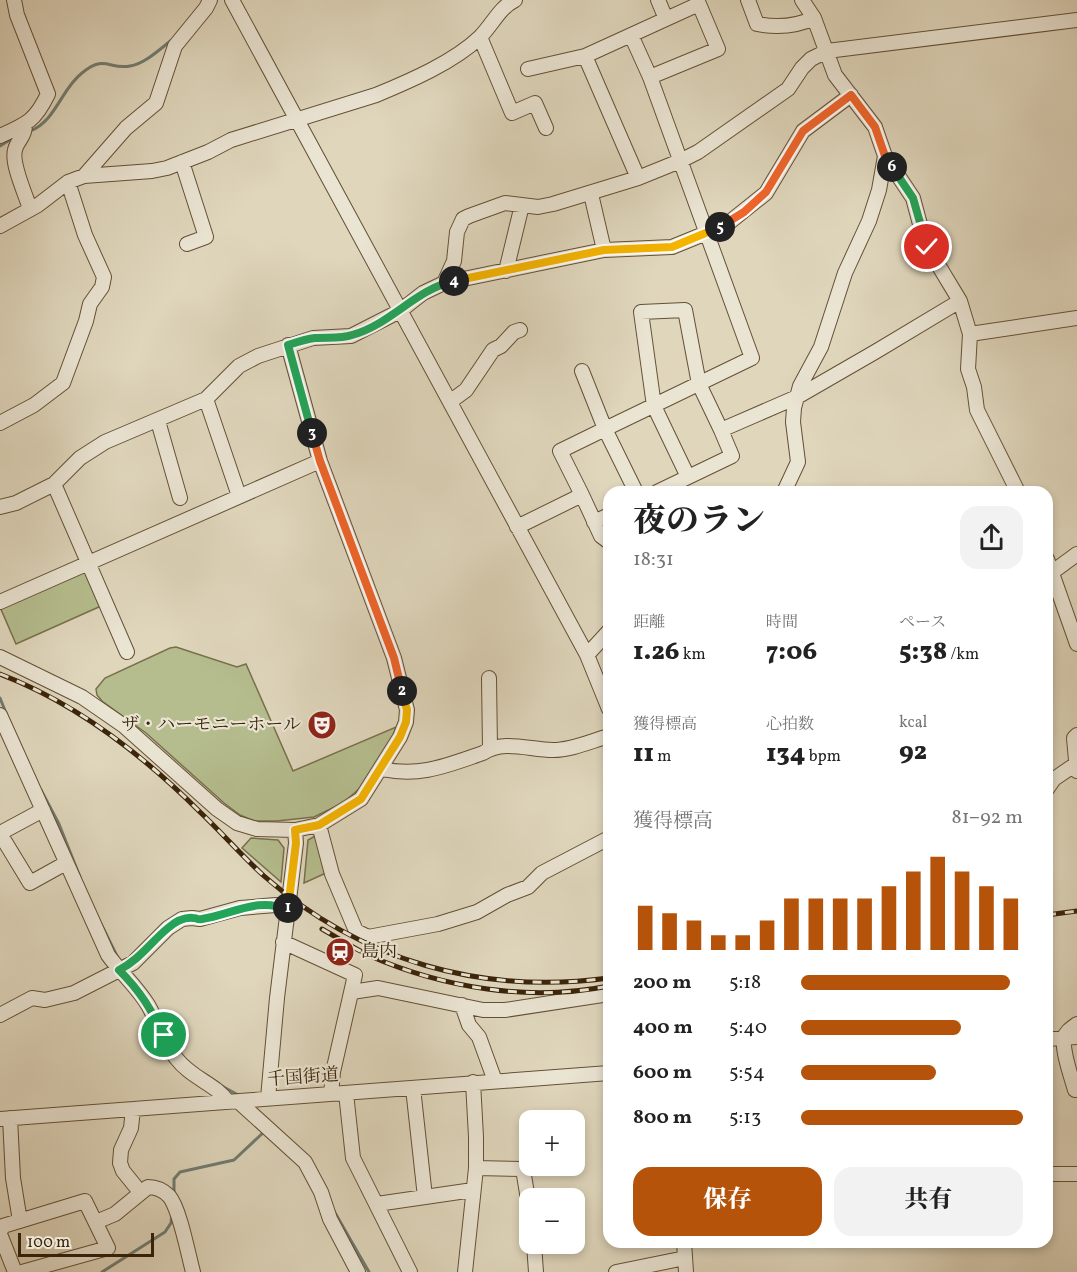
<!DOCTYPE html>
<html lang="ja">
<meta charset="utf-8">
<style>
body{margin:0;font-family:Vollkorn,"Noto Serif JP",serif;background:#f2f2f2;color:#222;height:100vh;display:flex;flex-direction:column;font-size:22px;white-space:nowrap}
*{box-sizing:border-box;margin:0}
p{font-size:20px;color:#767676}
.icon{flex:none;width:33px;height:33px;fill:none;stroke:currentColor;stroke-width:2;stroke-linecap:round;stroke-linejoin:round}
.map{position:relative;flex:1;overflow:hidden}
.details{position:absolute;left:603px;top:486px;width:450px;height:762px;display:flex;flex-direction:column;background:#fff;border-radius:18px;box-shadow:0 3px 9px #0003}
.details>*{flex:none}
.tools{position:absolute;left:519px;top:1110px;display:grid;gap:12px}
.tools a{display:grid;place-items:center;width:66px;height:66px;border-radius:12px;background:#fff;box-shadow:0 3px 9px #0003;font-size:30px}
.scale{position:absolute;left:18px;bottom:15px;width:136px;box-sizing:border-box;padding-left:6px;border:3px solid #3b240a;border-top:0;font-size:16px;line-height:21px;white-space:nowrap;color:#3b240a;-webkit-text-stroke:4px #eae4d3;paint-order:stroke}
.pin{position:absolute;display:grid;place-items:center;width:51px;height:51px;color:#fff;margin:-26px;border:3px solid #fff;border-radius:50%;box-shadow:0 2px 6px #0007}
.km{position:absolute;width:30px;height:30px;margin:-15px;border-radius:50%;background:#222;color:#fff;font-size:16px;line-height:30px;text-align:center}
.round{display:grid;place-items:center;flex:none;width:63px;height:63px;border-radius:18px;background:#f2f2f2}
.overview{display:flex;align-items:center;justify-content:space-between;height:102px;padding:0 30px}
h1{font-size:33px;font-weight:800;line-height:45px}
.figures{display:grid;grid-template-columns:repeat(3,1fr);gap:9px;height:102px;padding:6px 30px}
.figures div{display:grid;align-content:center}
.figures b{font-size:26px;font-weight:800}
.figures small{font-size:16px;font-weight:400}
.figures p{font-size:16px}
.chart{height:168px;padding:12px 30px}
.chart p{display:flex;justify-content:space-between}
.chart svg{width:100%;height:108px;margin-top:6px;stroke:#b45309;stroke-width:6}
.primary-button{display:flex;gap:12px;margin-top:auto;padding:12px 30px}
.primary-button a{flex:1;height:69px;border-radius:18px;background:#b45309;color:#fff;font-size:24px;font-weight:800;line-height:69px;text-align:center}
.primary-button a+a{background:#f2f2f2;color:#222}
ul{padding:0 30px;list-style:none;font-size:20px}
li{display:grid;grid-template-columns:96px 72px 1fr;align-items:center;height:45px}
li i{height:15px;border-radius:8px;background:#b45309}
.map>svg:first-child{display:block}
.green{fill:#b5bd8e;stroke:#78704c;stroke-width:1.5}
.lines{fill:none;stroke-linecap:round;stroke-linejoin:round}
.stream{stroke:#717c72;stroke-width:3}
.minor-casing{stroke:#645036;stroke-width:16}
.minor{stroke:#eae4d3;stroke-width:14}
.rail-casing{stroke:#3b240a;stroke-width:5}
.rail{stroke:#eae4d3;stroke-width:3;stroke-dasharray:9;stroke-linecap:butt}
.split-1-casing{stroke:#fff;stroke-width:12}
.split-2-casing{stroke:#fff;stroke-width:12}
.split-3-casing{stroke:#fff;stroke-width:12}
.split-4-casing{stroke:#fff;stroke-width:12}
.split-5-casing{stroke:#fff;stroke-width:12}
.split-6-casing{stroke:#fff;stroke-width:12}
.split-7-casing{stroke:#fff;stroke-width:12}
.split-1{stroke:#22a559;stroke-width:8}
.split-2{stroke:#f5b400;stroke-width:8}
.split-3{stroke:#f0652b;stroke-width:8}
.split-4{stroke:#22a559;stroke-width:8}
.split-5{stroke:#f5b400;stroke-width:8}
.split-6{stroke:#f0652b;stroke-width:8}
.split-7{stroke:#22a559;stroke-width:8}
.labels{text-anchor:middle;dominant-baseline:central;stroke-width:4.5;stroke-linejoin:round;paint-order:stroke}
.poi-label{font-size:18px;fill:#3b240a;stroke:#eae4d3;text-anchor:end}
.street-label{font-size:18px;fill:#3b240a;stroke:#eae4d3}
</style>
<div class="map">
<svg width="1077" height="1272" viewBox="0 0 1077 1272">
<rect width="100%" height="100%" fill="#dfd6bc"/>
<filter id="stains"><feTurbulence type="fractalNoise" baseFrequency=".00333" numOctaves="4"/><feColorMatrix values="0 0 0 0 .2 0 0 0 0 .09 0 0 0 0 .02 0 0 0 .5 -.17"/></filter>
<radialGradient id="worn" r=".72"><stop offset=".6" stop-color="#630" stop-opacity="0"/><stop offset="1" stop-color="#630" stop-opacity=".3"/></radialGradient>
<path class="green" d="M79,572L86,573L101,606L16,644L0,607Z
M176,647L237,667L246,664L293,771L396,727L393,736L360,788L343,803L314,817L277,821H254L240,815L224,803L146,733L102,701L97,695L96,689L105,678L170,648Z
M317,835L326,873L304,883L308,840Z
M251,838L278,840L284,848L281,882L242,848Z"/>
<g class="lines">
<path class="stream" d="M30,131C56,121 61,89 82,73C105,54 109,70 130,66C145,64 161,48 173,39
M0,146L16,136
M0,698L6,713
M41,790L59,824L80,877
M101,924L117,956
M220,1085L240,1096
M174,1196V1179L180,1172L234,1160L265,1131
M334,1211L369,1272
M102,1272L165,1232L171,1223L172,1214"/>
<g class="minor-casing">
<path id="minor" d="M232,0L587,655L609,709
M658,0L666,19
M748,0L757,24C777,28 795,27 814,18
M802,0L814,18L835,75L875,127L885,156L913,198L925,243L960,301L970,334L968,369L974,387L977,410L1018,492
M631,35L699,4L718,49L650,77
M480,37L512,113L535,103L546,128
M528,69L585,56
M25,125C25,138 17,140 15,150C11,164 26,195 30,209
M0,136C27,124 35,121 48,94L17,15L14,0
M182,162L206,237L187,244
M84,176L126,128L156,103L175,46L206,8L210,0
M591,194L604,250
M0,226L38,205L68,182L84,176L152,171L167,168L208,152L231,140L376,95C410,81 454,62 480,37C493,24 499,8 515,0
M506,271L522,205
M444,283L604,250L672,247L726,225L766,193L803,131L851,95
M970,334L1077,318
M582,371L605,429L752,358L650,77L631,35L585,56L638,178
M206,399L239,496
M451,401L466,390L493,350L501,346L514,332L520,330
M158,421L180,498
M0,423L34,405L63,383L86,321L90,304L102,287L104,277L85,235L68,182
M688,477L654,406L641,312L685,310L699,384L721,430
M54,484L127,652
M657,492L732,456L721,430L797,397L875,352L960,301
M784,492L798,462L793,422L794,408L800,386L821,347L845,273L869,221L879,190L885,156
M582,495L601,536L609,542
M0,507L16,503L54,484L80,458L105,442L206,399L239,366L258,356L313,338L351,336L400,311L423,293L444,283L454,261L457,232L463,219L469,216L505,203L538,207L553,204L638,178L680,161L698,152L788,89L802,68L811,59L827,51L1077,20
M594,522L609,515
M517,527L582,495L560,451L605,429L636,492
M1047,559L1077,644
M1047,576L1077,554
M0,602L320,461
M587,655L609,631
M0,657L82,697L124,726L217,809L237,823L257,829L295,830L319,825L361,799L400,737L406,722L407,710L394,658L320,461L288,345
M489,678L490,748
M0,715L108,955C121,973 137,987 148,1005C158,1022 164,1043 176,1058C192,1079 215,1083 228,1102
M381,769C421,777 445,766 483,753C503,739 530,750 553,750C572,750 591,741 609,736
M1077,771L1074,738L1077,735
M1047,789L1054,779L1076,764
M43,810L4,831L2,837L30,883L66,863
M319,825L332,874L356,931L368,937L438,924L477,912L507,895L528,887L542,873L609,838
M283,942L355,975L333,1072L331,1094
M352,992L378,988L483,1010H505L609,994
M462,1005L469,1025L479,1037L495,1081
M0,1015L32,998L45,1000L74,993L123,968L133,963L168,928L182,919L192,918L200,919L240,908L276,905L287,910
M1047,1039L1077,1037
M413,1088L425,1197
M1075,1090C1071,1076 1062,1051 1064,1038C1066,1031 1072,1028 1077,1024
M346,1093L353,1158L410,1272
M268,1098L277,998L296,843L295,830
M239,1102L305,1162L321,1192L330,1219L358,1272
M133,1109L131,1128L121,1150L120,1163L123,1171L140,1192
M10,1118L13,1178L20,1221
M0,1119L609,1073
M476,1168L523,1169L530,1212
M1047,1174H1077
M377,1204L473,1190
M96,1222L115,1214L148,1187C156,1187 163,1190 169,1196C180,1209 188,1254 193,1272
M0,1232L3,1226L85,1201L108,1248L22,1272
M0,1234L15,1272
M684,1242L686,1272
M534,1244L536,1272
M465,1272L476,1168V1137L473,1082
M616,1272L685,1258"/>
</g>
<use href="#minor" class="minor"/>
<g class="rail-casing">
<path id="rail" d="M0,674C76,703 143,755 200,812C222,833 242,856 264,876C361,961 481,995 609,978
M1047,915L1077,911
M322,929C338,938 353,948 370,956C444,988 529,1002 609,986"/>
</g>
<use href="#rail" class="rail"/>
</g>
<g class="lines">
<g class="split-1-casing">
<path id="split-1" d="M164,1035C150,1008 141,992 119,970C139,960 151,942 168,928C174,923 184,917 193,918C200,918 195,920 202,919C230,915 260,896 287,910L288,908"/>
</g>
<g class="split-2-casing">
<path id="split-2" d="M288,908L296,843L295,830L319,825L361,799L400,737L406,722L407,710L402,691"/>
</g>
<g class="split-3-casing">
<path id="split-3" d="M312,433L320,461L394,658L402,691"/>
</g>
<g class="split-4-casing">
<path id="split-4" d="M312,433L288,345C297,342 306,339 315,338C327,337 341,339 352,335C390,325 416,289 454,281"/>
</g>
<g class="split-5-casing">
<path id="split-5" d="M454,281L604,250L672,247L720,227"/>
</g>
<g class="split-6-casing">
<path id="split-6" d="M720,227L744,212L766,192L803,131L851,95L875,127L885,156L892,167"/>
</g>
<g class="split-7-casing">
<path id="split-7" d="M892,167L913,198L927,247"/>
</g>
<use href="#split-1" class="split-1"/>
<use href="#split-2" class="split-2"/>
<use href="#split-3" class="split-3"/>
<use href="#split-4" class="split-4"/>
<use href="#split-5" class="split-5"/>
<use href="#split-6" class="split-6"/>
<use href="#split-7" class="split-7"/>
</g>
<defs>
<g id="theatre-disc" transform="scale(1.5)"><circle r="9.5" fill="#8f2418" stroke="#eae4d3"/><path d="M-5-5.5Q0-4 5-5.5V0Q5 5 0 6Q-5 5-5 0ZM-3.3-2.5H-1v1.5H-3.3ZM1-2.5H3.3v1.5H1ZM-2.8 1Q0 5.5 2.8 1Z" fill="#fff"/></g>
<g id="station-disc" transform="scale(1.5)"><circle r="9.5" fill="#8f2418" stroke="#eae4d3"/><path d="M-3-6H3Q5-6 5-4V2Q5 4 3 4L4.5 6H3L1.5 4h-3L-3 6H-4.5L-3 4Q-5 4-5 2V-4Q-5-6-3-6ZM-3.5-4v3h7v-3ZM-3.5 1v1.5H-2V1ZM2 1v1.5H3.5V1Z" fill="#fff"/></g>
</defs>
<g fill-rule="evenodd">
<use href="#theatre-disc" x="322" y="725"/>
<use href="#station-disc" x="340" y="952"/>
</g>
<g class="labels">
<g class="poi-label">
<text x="301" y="725">ザ・ハーモニーホール</text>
<text x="361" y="952" text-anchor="start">島内</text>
</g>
<g class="street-label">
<text transform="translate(303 1078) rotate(-4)">千国街道</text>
</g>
</g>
<rect width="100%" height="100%" filter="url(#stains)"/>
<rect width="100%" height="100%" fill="url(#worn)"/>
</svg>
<div class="tools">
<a>+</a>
<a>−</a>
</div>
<div class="scale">100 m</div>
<div class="pin" style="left:164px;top:1035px;background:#1e9e55"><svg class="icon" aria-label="arrive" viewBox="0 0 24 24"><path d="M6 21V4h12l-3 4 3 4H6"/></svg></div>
<div class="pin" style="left:927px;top:247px;background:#d93025"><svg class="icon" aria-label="check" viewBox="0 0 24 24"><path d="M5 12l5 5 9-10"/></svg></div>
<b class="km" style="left:288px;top:908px">1</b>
<b class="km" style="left:402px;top:691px">2</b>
<b class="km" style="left:312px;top:433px">3</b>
<b class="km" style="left:454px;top:281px">4</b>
<b class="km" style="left:720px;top:227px">5</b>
<b class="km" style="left:892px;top:167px">6</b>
<section class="details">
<div class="overview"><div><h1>夜のラン</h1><p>18:31</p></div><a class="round"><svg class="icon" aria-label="share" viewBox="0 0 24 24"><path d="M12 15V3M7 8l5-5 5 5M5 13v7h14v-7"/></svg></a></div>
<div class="figures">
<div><p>距離</p><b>1.26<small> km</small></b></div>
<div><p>時間</p><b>7:06</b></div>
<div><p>ペース</p><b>5:38<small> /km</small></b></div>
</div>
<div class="figures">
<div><p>獲得標高</p><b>11<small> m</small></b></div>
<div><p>心拍数</p><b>134<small> bpm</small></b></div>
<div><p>kcal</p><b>92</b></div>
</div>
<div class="chart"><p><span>獲得標高</span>81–92 m</p>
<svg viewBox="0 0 160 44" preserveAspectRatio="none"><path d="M5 44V26M15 44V29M25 44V32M35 44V38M45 44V38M55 44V32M65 44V23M75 44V23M85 44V23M95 44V23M105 44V18M115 44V12M125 44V6M135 44V12M145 44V18M155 44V23"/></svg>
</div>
<ul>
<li><b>200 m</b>5:18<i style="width:94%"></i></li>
<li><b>400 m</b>5:40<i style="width:72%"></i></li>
<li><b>600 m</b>5:54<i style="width:61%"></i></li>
<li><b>800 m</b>5:13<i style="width:100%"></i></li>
</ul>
<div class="primary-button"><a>保存</a><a>共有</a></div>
</section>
</div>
